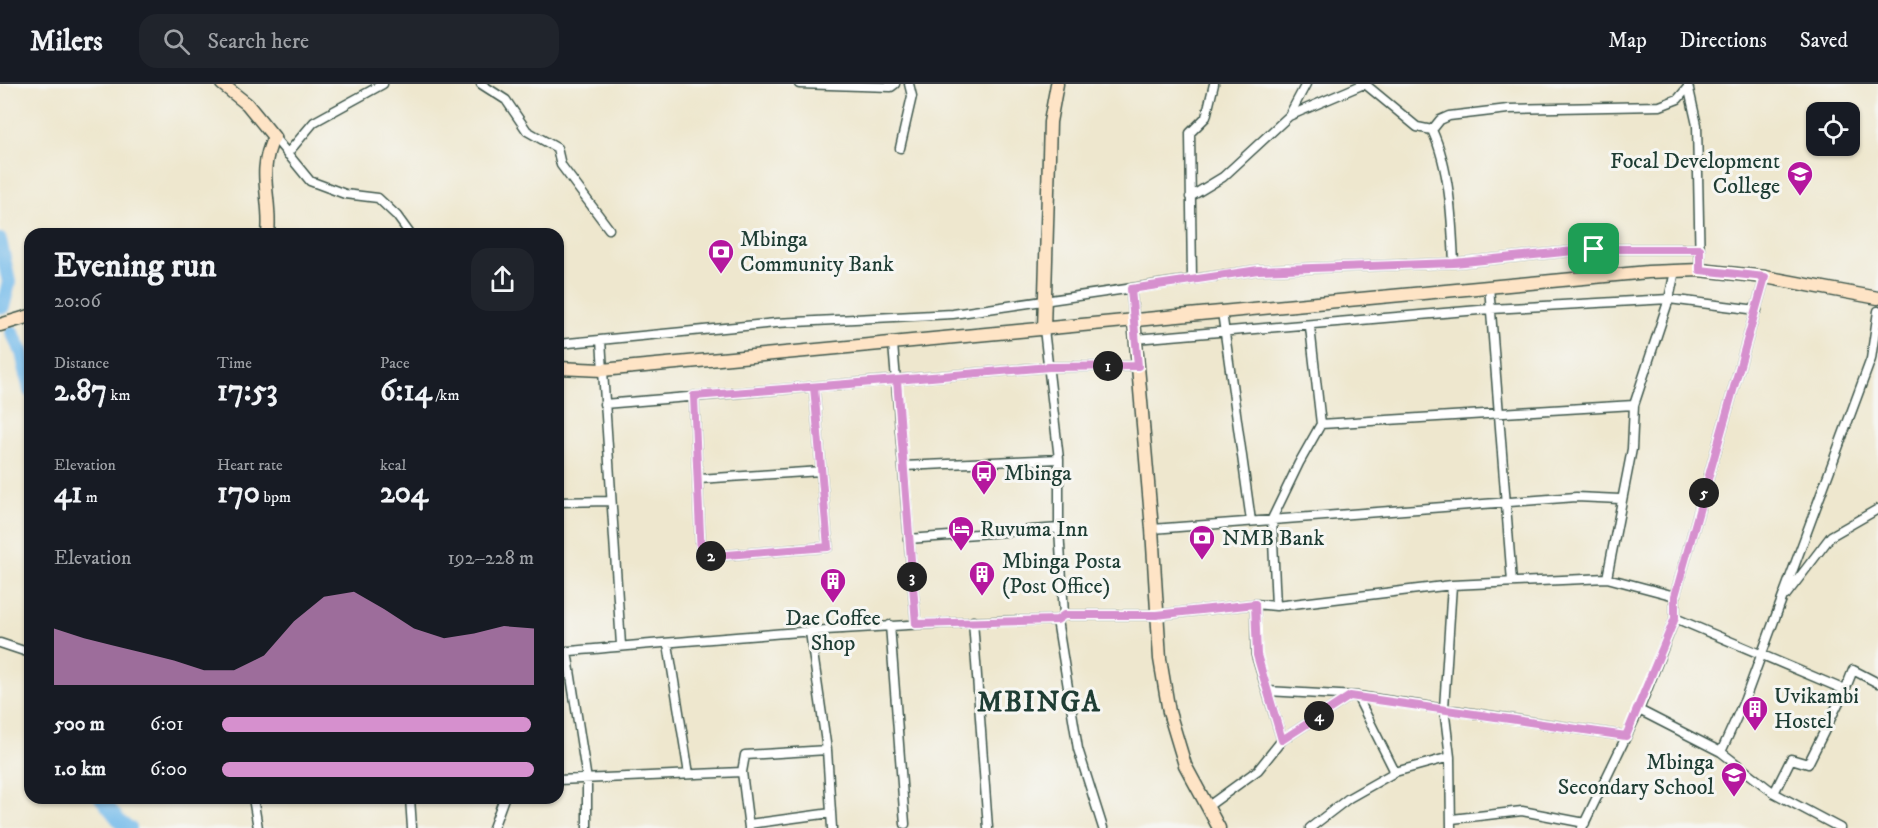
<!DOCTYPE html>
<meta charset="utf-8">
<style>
body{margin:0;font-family:"IM FELL DW Pica",serif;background:#20242c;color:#f1f3f6;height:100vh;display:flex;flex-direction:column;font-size:22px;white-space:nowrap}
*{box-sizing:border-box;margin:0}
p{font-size:20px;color:#9ea1a6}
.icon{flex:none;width:33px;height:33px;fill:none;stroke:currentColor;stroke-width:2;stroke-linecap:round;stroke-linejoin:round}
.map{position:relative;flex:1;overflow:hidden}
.panel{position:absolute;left:24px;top:144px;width:540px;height:576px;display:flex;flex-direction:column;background:#171b24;border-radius:18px;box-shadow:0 2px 4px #0004}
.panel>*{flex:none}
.fabs{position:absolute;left:1806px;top:18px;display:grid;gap:12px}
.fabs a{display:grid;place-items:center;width:54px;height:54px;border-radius:12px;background:#171b24;box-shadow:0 2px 4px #0004;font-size:30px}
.pin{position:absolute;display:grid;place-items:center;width:51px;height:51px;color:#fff;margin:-26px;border-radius:12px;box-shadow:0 3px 9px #0006}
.km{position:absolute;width:30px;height:30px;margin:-15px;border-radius:50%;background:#222;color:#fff;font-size:16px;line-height:30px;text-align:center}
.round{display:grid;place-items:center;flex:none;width:63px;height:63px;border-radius:18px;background:#20242c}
.summary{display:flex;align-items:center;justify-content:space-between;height:102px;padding:0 30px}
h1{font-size:33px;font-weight:700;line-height:45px}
.metrics{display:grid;grid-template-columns:repeat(3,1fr);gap:9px;height:102px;padding:6px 30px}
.metrics div{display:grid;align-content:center}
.metrics b{font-size:30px;font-weight:700}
.metrics small{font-size:16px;font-weight:400}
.metrics p{font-size:16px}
.chart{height:168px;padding:12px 30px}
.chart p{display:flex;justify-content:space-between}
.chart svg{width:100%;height:108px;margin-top:6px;fill:#d690ce;opacity:.7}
ul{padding:0 30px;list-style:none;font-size:20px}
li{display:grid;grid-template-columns:96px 72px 1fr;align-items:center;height:45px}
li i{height:15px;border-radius:8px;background:#d690ce}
header{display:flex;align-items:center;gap:36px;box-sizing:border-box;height:84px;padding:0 30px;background:#171b24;border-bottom:2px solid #363941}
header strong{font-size:28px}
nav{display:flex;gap:33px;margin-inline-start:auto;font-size:21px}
.search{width:420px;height:54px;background:#20242c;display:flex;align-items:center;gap:15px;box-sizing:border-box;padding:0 21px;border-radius:18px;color:#9ea1a6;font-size:22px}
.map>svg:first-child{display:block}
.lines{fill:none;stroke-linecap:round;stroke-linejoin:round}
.river{stroke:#72baea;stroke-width:14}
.street-casing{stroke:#3e564b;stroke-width:11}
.secondary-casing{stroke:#3e564b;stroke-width:15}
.street{stroke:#fff;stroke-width:8}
.secondary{stroke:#fee4c6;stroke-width:12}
.route-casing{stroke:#fff;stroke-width:12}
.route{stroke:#d690ce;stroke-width:8}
.labels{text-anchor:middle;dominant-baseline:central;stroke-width:6;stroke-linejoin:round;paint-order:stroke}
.poi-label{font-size:22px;fill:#1f3d34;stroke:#f6f6f2;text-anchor:start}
.district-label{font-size:28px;font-weight:bold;letter-spacing:1.5px;fill:#1f3d34;stroke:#f6f6f2}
</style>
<header>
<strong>Milers</strong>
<div class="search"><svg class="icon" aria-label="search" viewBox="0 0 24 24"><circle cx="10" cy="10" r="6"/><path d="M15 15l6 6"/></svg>Search here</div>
<nav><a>Map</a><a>Directions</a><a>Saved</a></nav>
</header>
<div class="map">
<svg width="1878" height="744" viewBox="0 0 1878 744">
<rect width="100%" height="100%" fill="#f6f6f2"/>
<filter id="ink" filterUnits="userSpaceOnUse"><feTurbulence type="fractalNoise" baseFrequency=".0167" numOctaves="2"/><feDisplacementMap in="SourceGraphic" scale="12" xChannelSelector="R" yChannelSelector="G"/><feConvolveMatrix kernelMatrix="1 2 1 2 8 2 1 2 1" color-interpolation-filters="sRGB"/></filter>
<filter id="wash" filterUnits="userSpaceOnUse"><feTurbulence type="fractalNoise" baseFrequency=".008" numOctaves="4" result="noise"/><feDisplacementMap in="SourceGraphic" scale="24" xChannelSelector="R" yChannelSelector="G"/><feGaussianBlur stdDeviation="1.35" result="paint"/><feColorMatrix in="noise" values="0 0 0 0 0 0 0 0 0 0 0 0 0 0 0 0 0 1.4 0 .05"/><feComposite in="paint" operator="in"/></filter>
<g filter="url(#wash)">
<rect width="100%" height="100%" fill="#eee7ce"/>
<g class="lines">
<path class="river" d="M0,156L9,198L3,223
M12,248L22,268L30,307
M101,714L121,739L130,744"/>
</g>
</g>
<g filter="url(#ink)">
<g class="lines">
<g class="street-casing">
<path id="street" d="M481,0L506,16L527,47L557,64L561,81L609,145
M799,0L891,3L895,0
M1365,0L1417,43L1432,46C1450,85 1452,136 1454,179
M1688,1L1697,41L1700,186
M1289,32L1306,0
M1432,46L1440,36L1449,32L1508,25L1660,22L1678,15L1688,3
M274,53L310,97L345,110L378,114L397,132L410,150
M900,64L912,12L909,0
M287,70L314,38L383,0
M1190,113L1223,93L1289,32L1364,0
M1192,195L1190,49L1206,33L1214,0
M1489,202L1512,498
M1131,205L1134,236
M1222,228L1251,437
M1310,243L1321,340L1634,321
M1044,245L1059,375V444L1064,531
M1135,255L1491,225L1669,215L1757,226
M601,256L621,561
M558,260L776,239L953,230L1258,186L1454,179L1594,165H1700
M893,260L916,540
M694,312L701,473L828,463L814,303
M604,320L1049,283L1138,282
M904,382L1059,375
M699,395L821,387
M558,418L610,417
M1152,445L1576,413L1620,415
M908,455L1059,444
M1607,494L1632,365L1634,321L1669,215L1675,187
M1786,511L1831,452L1878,425
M1255,520L1256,571L1282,656
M1276,522L1272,435L1299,379L1321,340
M1675,534L1845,606L1853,586L1878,599
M1057,536L1078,665L1103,744
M973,537L988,744
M890,541L905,740
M810,548L827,666L832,744
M0,559L30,569
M668,560L689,690
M567,567L587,696V744
M558,568C724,554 890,538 1057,536L1064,531H1157L1255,520L1276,522L1452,501L1607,494L1675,512
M1267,607L1357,612L1626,652
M1357,612L1395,688
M1639,626L1721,668L1774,709L1840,744
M1721,668L1745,615L1871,275L1878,227
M742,688L749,744
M558,696L742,688L745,671L827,666
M1774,709L1791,675L1808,680L1845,606
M253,714L258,744
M410,714L412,744
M1207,723L1258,686L1282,656L1350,612
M1452,735L1522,727L1585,739
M749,740L831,729
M493,744L504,714
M1310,744L1349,714L1395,688L1450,673
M1451,744L1450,673L1444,624L1452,501
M1582,744L1639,626L1675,534V512L1765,193"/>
</g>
<g class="secondary-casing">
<path id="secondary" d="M222,0L247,20L274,53C256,89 272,114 268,150
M1134,236L1152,445L1160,575L1169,628L1185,681L1219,744
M0,241L30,232
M1044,245L1050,38L1057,0
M558,284L602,286L1648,188L1700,186L1765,193L1878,214"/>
</g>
<use href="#street" class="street"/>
<use href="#secondary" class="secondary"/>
</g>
</g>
<g class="lines" filter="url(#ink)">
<g class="route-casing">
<path id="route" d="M1594,165L1454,179L1258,186L1131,205L1138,282L1049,283L814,303L828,463L701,473L694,312L897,296L916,540L1057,536L1064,531H1156L1255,520L1257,571L1282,656L1350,612L1626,652L1675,534V512L1765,193L1700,186V165H1594"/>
</g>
<use href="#route" class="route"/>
</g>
<defs>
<g id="university-pin" transform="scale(1.35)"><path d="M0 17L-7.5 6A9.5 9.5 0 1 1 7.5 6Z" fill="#b5179e" stroke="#f6f6f2"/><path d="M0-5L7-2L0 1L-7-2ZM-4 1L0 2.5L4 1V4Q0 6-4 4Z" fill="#fff"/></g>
<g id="bank-pin" transform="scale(1.35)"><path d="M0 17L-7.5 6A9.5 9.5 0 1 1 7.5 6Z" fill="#b5179e" stroke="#f6f6f2"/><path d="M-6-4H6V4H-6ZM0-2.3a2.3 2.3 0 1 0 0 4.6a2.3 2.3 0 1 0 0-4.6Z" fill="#fff"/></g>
<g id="bus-pin" transform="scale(1.35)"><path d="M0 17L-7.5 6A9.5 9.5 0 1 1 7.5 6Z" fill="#b5179e" stroke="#f6f6f2"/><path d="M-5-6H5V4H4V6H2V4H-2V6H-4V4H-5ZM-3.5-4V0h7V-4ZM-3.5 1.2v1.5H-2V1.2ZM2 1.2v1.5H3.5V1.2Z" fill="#fff"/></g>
<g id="hotel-pin" transform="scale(1.35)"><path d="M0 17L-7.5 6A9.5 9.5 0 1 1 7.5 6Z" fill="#b5179e" stroke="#f6f6f2"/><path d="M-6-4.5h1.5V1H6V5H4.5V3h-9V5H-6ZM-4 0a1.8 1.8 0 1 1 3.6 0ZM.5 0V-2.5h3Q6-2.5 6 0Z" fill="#fff"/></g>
<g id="building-pin" transform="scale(1.35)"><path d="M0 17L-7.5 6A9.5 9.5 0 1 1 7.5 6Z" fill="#b5179e" stroke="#f6f6f2"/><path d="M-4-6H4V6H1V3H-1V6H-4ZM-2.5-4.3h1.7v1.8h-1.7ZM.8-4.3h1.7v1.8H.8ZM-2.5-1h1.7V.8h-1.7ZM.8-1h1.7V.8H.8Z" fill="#fff"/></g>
<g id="school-pin" transform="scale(1.35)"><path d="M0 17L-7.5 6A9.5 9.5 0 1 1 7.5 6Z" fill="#b5179e" stroke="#f6f6f2"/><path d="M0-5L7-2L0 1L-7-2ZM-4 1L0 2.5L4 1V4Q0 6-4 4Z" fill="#fff"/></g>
</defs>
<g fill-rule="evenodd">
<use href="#university-pin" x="1800" y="90"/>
<use href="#bank-pin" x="721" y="168"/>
<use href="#bus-pin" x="984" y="389"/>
<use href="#hotel-pin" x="961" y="445"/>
<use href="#bank-pin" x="1202" y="454"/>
<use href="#building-pin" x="982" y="490"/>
<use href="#building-pin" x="833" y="497"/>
<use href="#building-pin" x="1755" y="625"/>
<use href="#school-pin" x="1734" y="691"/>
</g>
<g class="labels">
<g class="poi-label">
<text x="1780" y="77" text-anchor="end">Focal Development<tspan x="1780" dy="25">College</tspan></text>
<text x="740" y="155">Mbinga<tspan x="740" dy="25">Community Bank</tspan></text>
<text x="1004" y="389">Mbinga</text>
<text x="980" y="445">Ruvuma Inn</text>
<text x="1222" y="454">NMB Bank</text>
<text x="1002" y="477">Mbinga Posta<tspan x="1002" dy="25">(Post Office)</tspan></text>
<text x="833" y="534" text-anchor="middle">Dae Coffee<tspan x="833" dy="25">Shop</tspan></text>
<text x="1774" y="612">Uvikambi<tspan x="1774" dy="25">Hostel</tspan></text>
<text x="1714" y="678" text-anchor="end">Mbinga<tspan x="1714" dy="25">Secondary School</tspan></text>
</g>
<g class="district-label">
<text x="1039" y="618">MBINGA</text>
</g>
</g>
</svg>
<div class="fabs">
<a><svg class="icon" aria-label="locate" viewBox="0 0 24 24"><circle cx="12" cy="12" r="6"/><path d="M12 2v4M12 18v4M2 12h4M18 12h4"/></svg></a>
</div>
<div class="pin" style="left:1594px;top:165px;background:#1e9e55"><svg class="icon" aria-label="arrive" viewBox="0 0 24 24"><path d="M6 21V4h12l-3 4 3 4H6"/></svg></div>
<b class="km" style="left:1108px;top:282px">1</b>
<b class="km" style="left:711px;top:472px">2</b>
<b class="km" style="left:912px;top:493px">3</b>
<b class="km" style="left:1319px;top:632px">4</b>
<b class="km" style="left:1704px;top:409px">5</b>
<section class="panel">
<div class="summary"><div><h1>Evening run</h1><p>20:06</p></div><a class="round"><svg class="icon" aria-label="share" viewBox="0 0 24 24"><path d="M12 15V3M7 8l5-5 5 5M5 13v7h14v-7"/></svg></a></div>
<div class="metrics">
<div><p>Distance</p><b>2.87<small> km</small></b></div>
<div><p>Time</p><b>17:53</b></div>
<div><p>Pace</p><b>6:14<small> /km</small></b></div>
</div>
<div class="metrics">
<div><p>Elevation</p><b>41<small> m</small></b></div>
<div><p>Heart rate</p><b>170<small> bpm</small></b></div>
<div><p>kcal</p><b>204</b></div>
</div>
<div class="chart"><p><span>Elevation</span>192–228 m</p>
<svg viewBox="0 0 160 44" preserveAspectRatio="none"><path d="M0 44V21L10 25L20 28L30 31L40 34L50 38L60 38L70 32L80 18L90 8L100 6L110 13L120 21L130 25L140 23L150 20L160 21V44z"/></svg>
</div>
<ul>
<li><b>500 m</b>6:01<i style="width:99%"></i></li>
<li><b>1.0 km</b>6:00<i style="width:100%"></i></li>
</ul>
</section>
</div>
